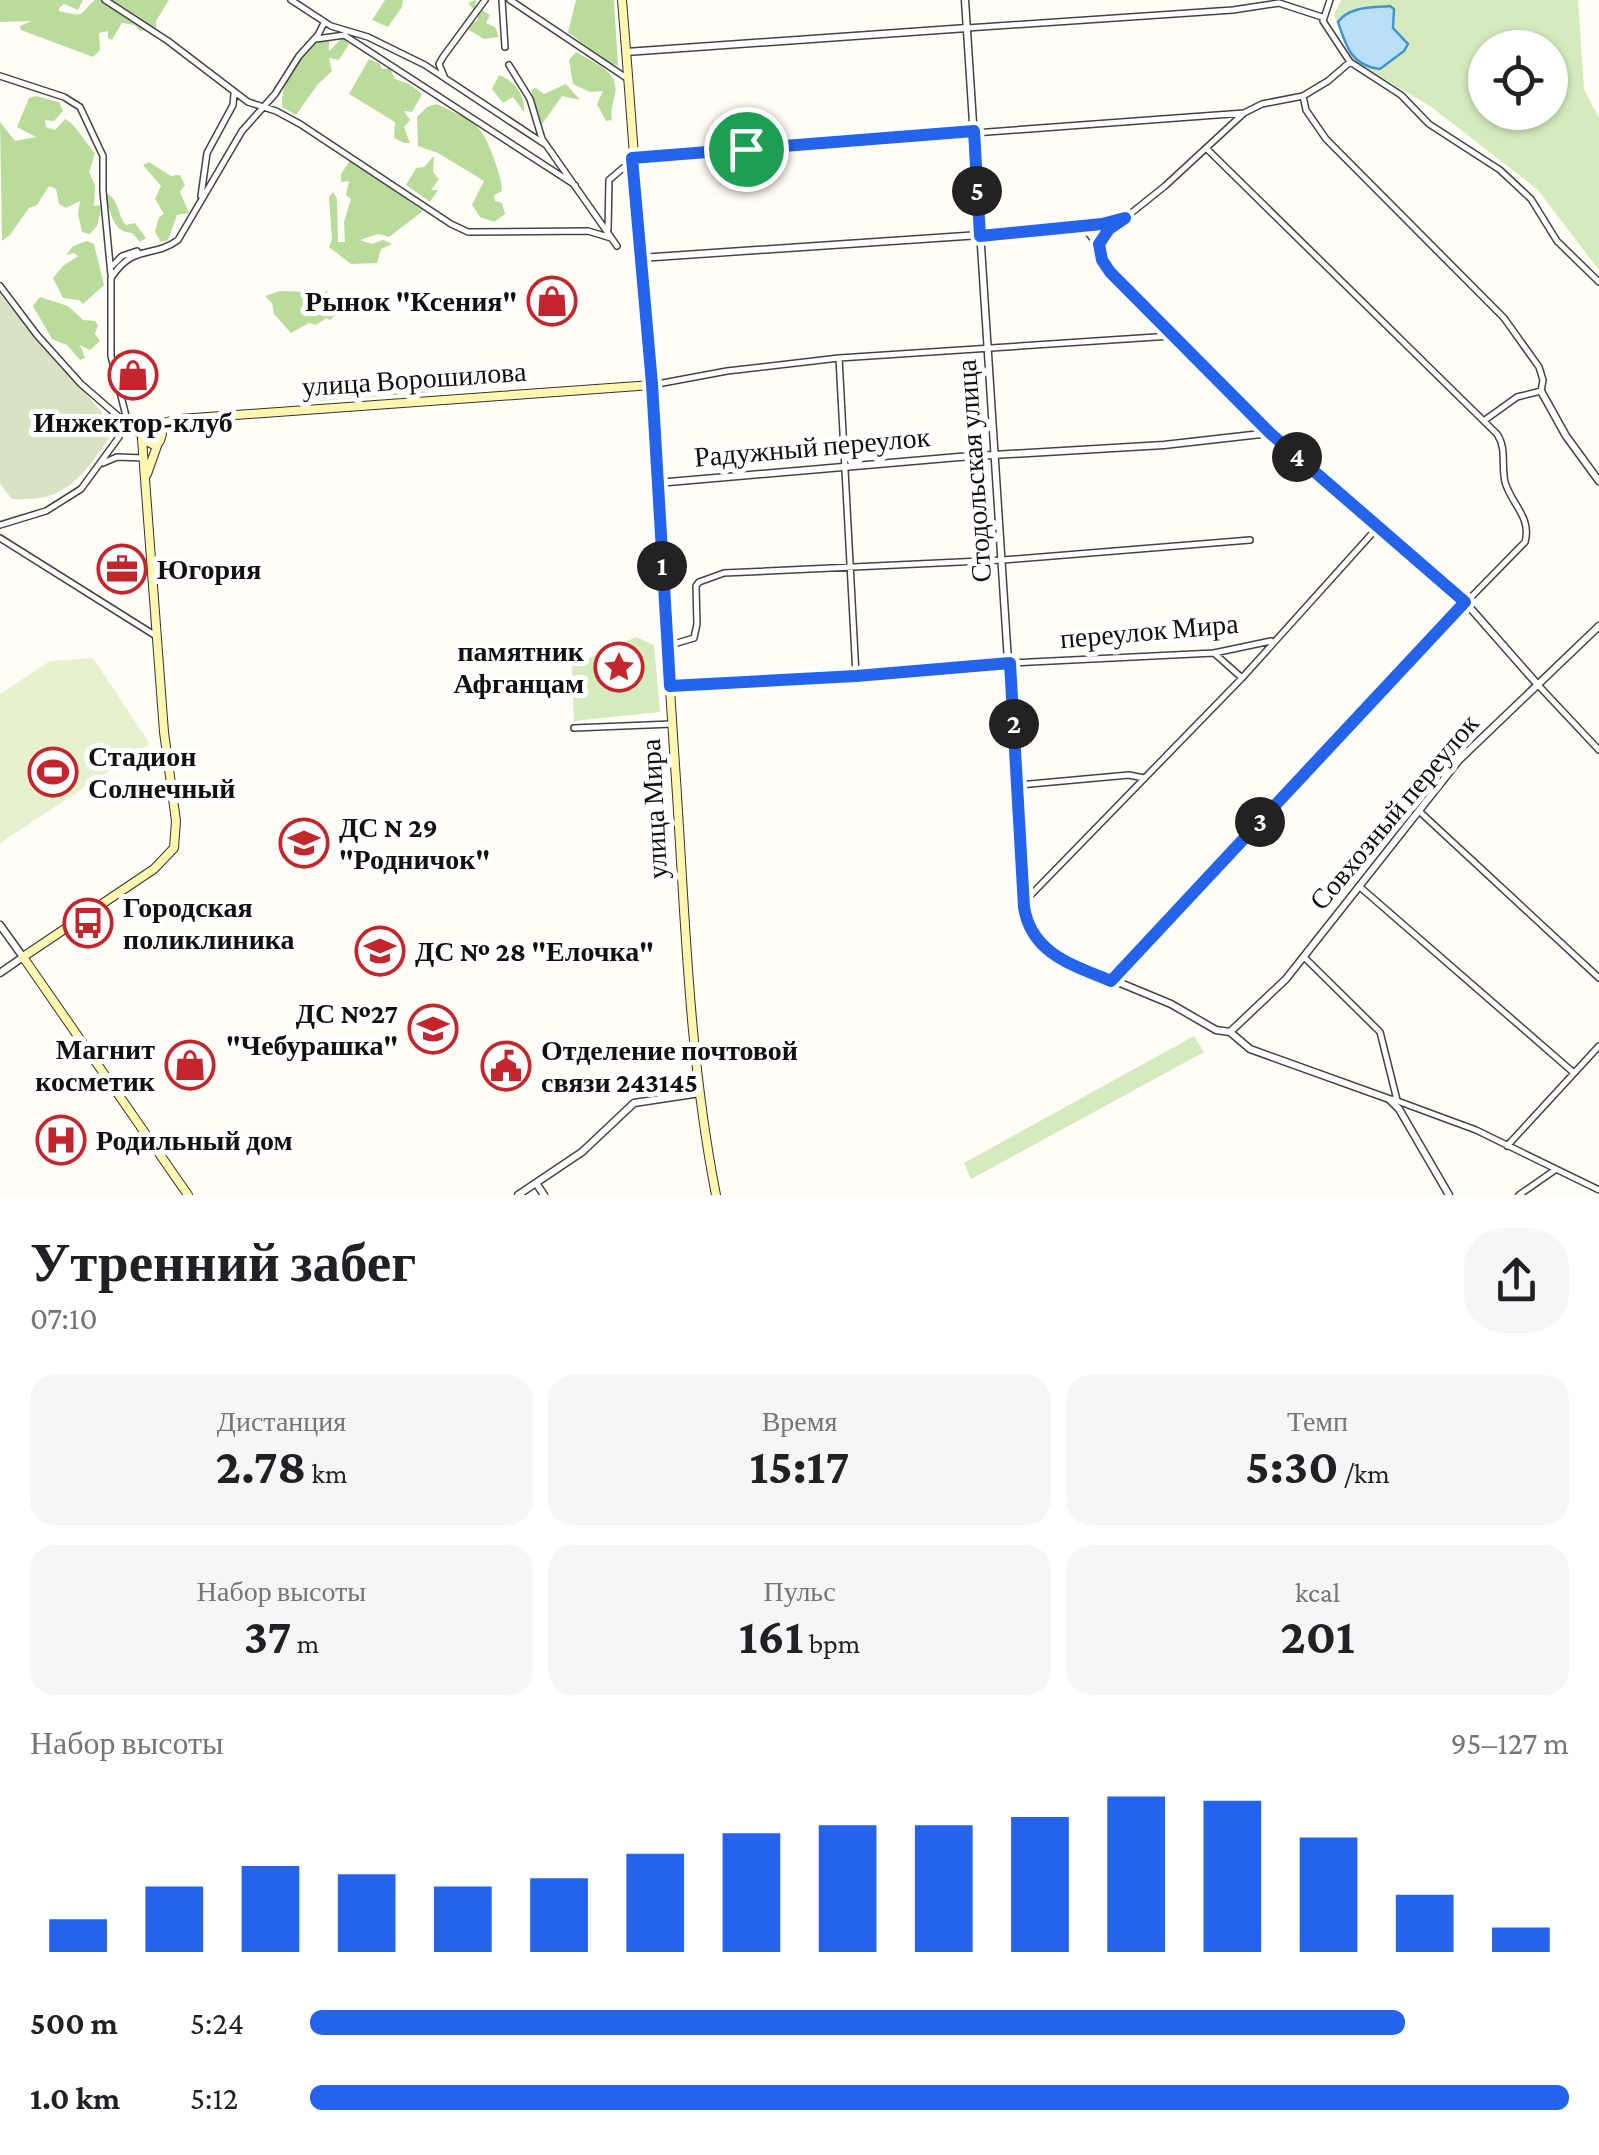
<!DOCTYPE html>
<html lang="ru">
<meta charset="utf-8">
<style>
body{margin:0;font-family:"Crimson Pro",serif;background:#f6f6f6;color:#202124;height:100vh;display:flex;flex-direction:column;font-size:38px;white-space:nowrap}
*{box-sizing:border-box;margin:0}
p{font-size:32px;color:#757577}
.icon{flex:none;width:55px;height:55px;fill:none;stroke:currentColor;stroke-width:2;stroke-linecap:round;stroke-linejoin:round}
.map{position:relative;height:1195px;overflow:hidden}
.sheet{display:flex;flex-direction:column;background:#fff;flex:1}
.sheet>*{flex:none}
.buttons{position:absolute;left:1468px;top:30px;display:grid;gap:20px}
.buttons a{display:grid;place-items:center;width:100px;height:100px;border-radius:50%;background:#fff;box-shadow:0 2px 8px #0004;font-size:50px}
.pin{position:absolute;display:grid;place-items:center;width:85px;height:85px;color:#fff;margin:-42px;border:5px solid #fff;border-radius:50%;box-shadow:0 2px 10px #0007}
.km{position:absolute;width:50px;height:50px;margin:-25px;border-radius:50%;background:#222;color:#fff;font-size:28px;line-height:50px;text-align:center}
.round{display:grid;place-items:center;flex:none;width:105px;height:105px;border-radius:40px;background:#f6f6f6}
.overview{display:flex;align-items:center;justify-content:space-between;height:170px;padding:0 30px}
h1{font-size:55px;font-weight:700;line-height:75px}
.figures{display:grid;grid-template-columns:repeat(3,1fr);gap:15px;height:170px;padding:10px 30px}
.figures div{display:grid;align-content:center;border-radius:25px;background:#f6f6f6;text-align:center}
.figures b{font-size:50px;font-weight:700}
.figures small{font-size:28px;font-weight:400}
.figures p{font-size:28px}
.chart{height:280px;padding:20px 30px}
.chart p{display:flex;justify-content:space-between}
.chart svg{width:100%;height:180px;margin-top:10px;stroke:#2563eb;stroke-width:6}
ul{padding:0 30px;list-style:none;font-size:32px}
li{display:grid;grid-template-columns:160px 120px 1fr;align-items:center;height:75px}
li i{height:25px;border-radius:12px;background:#2563eb}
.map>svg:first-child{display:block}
.green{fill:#d5ebbd;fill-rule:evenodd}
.forest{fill:#b9dc9c}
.cemetery{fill:#d9e3c4}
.pitch{fill:#e6f2cf}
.water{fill:#b9e0f7;stroke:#3f96cf;stroke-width:2.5}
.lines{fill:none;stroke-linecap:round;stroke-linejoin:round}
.minor-casing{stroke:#444;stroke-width:8}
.tertiary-casing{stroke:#444;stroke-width:9}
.secondary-casing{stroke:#333;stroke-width:10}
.minor{stroke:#fff;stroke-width:5}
.tertiary{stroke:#fff;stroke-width:6}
.secondary{stroke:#fff6b0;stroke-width:8}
.route-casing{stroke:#fff;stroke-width:20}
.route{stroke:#2563eb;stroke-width:12}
.labels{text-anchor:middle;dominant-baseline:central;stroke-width:10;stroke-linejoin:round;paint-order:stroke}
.poi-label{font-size:28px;font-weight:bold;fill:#111;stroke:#fff;text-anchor:start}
.street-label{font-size:28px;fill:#111;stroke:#fff}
</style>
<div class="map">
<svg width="1599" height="1195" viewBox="0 0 1599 1195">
<rect width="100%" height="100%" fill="#fffdf5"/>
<path class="green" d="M1341,0H1578L1584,89L1599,118V270L1537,189L1430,106L1353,61L1334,15ZM1485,48H1550V112H1485Z
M636,637L654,645L660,712L574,721L572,666Z
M1194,1036L1204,1052L971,1179L964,1163Z"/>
<path class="forest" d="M0,0H83L78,10L64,4L59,8V11C88,18 78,14 95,0H169L156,21V29L140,31L135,25L122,23L112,40L108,38V31L99,33L100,50L93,57L21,30L20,26L31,21L0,22Z
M385,0H403L402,7L388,27L372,20Z
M476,0L475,6L490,15L486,23L495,27L499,37L484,39L464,27L478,20V14L468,3Z
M576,0H614L618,65L609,64L568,32Z
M343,37L349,44L339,60L329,58L332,71L318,84L296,115L282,107C281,80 298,47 325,38L329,41V51Z
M576,52C592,62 620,71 615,94C613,105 610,108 612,120L606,121L597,104L603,91L590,92L573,84L569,60Z
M369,59L380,64L382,69L390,68L395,79L409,84L422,94L412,112L404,111L410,120L404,127L410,143H404L394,138L395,122L349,94Z
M499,75C514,81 526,94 524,112L513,97L503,103L492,89Z
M566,84L580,100L562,96L540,127L531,90L536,88L544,94Z
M36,96L59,102L63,111L54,121L45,120L46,127L55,130L65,119C77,125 85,143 95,153L89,172L95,185L94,206L102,205L97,226L90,234L82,232L78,214L80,201L66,208L59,204L56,189L49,186L37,205L29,208L10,235L2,241L0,122L15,141L36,137L17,127L29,98Z
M437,104C472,122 480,119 494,159C498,171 501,177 502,191L494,195L495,201L502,203L505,214L494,222L480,217L472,205L484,181L438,153L418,146L417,117L427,107Z
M434,156L433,172L439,179L431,190H438L430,202L406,185L416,168L424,167Z
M351,159L423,211L389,237L378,234L360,240L372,244L383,240L392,244L381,249L377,263L351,264L329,247L332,239L329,197L333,192L337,199L338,242H345L344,222L351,199L346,195L349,181L341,182V174Z
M149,162L171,176L180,175L185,185L180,192L189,213L177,215L168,240L161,242L155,232L159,217L164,214L155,199L161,186L143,165Z
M108,194C120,202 117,215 126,225L135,223L146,238L140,242L132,233C112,232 112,213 105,198Z
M87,241L94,244L104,285L83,304L79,300L63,298L53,278L63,266L78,256L74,253L66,255L73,246Z
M280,291L314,292V297L327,291L332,305L337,302L340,311L330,320L326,318L316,325L309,323L291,333L274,314L272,303L265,296Z
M40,297L68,306L83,320L95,321L98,325L95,334L100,341L90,350L80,345L85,358L80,360L67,345L52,339L33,306Z
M410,375L435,380L439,385L429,392L421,393L316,401L353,394L363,385L377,394L397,379Z"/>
<path class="cemetery" d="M0,294C36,341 80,382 115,430C83,473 71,503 12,499L0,484Z"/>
<path class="pitch" d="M93,658L150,744L0,843V694L50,661Z"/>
<path class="water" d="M1390,6L1394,9L1393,28L1408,44L1404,51L1380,69C1352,66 1346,47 1338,22C1349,6 1372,8 1390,6Z"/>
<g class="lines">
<g class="minor-casing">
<path id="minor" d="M105,0L168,41L248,102L276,111L300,124L451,224L468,232L588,231L611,238
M291,0L331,26L368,37L425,65L546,145
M502,0L505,47
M510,0L628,79
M1330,0L1323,21L1350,62L1401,95L1429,124L1500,170L1531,199L1557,241L1599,282
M967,28L1233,10L1279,3L1322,17
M344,35L575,185
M316,39L345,35
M509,65L530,99L542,139L617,246
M0,76L64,97L80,107L103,156V191L111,275
M444,76L439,64L443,57L485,0
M1303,96L1306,110L1326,139L1504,318L1539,367L1543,380L1541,391L1517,397L1485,420
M636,158L1244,113
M201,196L207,153L233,105L234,94
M1082,227C1098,239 1099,258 1112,273C1130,294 1158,310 1171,336L1270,433
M608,230L609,180L623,168
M980,235L1103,224L1125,218L1165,186L1244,113L1262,104L1303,96L1328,81L1350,62
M1098,245L1116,224
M113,265L122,256L137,251
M0,286L37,335L81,384L141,436
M839,358L856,675
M652,385L727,371L839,358L1171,336
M130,420L126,416L111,356V278C134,243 152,259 178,240L242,131L275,94L299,56L318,35L324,23
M103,463L117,457L144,458
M0,525L46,511L81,489L119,437L120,420
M0,538L156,636
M667,646L694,638L697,624L696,586L699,582L724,573L1003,560L1250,540
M1214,653L1242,678
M1010,663L1214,653L1271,641
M1538,685L1599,750
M574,728L672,724
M1019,785L1129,775L1144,778
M1419,811L1599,978
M1360,887L1574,1073
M1024,902L1242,678L1377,528
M1304,957L1380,1032L1397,1100
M1111,981L1389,681L1525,542C1532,517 1511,504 1505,482C1501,464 1507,449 1497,434L1207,149
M1392,1099L1476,1130L1599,1190
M1507,1146L1599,1046
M1519,1195L1555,1170"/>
</g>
<g class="tertiary-casing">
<path id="tertiary" d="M965,0L1024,907L1033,936L1067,961L1171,1004L1216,1030L1230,1032L1250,1049L1389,1099L1399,1109L1449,1195
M626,52L967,28
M640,258L980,235
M1541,391L1566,436L1599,481
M657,483L959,457L1164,445L1270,433L1465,602L1538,685
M670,686L1010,663
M0,925L23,957L0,973
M1230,1032L1286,979L1459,760L1599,626
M536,1183L544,1195
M518,1195L582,1152L634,1103L700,1093"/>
</g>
<g class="secondary-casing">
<path id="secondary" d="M622,0C643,255 658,510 675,765C685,908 688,1053 716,1195
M150,425L159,427L162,434L160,441L154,445L142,439L145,427L180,419L652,385
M142,439L164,732L176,821L174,848L154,869L23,957L188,1195
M147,474L158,443"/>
</g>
<use href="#minor" class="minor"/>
<use href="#tertiary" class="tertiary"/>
<use href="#secondary" class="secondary"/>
</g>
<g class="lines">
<g class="route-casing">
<path id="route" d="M974,131L980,236L1102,224L1125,218L1109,229L1099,244L1102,260L1110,272L1270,433L1465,602L1111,981C1072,965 1031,953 1024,907L1010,663L856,676L670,686L652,384L632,158Z"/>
</g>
<use href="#route" class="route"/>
</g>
<defs>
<g id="shop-ring" transform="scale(2.5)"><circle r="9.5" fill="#fff" stroke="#c4262e" stroke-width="1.5"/><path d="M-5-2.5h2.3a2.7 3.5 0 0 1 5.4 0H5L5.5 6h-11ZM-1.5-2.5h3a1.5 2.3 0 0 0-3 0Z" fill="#c4262e"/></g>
<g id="office-ring" transform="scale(2.5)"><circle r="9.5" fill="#fff" stroke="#c4262e" stroke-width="1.5"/><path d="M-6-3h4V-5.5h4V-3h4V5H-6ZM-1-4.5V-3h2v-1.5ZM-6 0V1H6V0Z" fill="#c4262e"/></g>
<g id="sight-ring" transform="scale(2.5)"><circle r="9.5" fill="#fff" stroke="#c4262e" stroke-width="1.5"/><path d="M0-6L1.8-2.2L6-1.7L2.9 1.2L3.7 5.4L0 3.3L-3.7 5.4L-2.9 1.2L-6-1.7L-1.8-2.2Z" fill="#c4262e"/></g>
<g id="stadium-ring" transform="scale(2.5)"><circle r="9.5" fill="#fff" stroke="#c4262e" stroke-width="1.5"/><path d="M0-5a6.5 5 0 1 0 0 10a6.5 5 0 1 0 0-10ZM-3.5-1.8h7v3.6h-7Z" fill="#c4262e"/></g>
<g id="school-ring" transform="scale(2.5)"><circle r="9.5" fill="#fff" stroke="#c4262e" stroke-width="1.5"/><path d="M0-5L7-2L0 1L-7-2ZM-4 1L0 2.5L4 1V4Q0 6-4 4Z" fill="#c4262e"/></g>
<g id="bus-ring" transform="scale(2.5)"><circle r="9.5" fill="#fff" stroke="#c4262e" stroke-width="1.5"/><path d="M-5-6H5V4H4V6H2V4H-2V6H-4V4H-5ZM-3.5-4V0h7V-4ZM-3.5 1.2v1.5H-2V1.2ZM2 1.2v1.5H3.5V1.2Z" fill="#c4262e"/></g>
<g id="civic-ring" transform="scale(2.5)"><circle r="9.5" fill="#fff" stroke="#c4262e" stroke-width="1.5"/><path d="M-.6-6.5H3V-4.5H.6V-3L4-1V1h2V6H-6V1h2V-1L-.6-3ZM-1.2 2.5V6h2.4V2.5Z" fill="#c4262e"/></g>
<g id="hospital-ring" transform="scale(2.5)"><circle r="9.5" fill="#fff" stroke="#c4262e" stroke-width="1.5"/><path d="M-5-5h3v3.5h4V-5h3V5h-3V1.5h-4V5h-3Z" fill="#c4262e"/></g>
</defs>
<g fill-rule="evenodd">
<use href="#shop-ring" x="552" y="301"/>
<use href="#shop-ring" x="133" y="375"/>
<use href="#office-ring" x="122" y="569"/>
<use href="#sight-ring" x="619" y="667"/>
<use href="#stadium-ring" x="53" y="772"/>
<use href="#school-ring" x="304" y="843"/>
<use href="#bus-ring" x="88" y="923"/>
<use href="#school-ring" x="380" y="951"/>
<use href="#school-ring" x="433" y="1029"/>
<use href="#shop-ring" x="190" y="1065"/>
<use href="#civic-ring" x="506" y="1066"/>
<use href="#hospital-ring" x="61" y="1140"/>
</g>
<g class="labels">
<g class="poi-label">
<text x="517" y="301" text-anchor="end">Рынок "Ксения"</text>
<text x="133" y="422" text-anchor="middle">Инжектор-клуб</text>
<text x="157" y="569">Югория</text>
<text x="584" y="651" text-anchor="end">памятник<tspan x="584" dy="32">Афганцам</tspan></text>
<text x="88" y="756">Стадион<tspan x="88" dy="32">Солнечный</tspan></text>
<text x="339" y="827">ДС N 29<tspan x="339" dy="32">"Родничок"</tspan></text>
<text x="123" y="907">Городская<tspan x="123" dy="32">поликлиника</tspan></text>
<text x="415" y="951">ДС № 28 "Елочка"</text>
<text x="398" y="1013" text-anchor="end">ДС №27<tspan x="398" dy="32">"Чебурашка"</tspan></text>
<text x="155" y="1049" text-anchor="end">Магнит<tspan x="155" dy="32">косметик</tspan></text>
<text x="541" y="1050">Отделение почтовой<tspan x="541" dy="32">связи 243145</tspan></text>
<text x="96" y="1140">Родильный дом</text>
</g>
<g class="street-label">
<text transform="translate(414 379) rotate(-4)">улица Ворошилова</text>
<text transform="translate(812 447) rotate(-5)">Радужный переулок</text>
<text transform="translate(974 471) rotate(-94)">Стодольская улица</text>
<text transform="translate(1149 631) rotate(-5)">переулок Мира</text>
<text transform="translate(654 809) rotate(-93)">улица Мира</text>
<text transform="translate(1394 812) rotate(-50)">Совхозный переулок</text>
</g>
</g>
</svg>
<div class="buttons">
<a><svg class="icon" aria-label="locate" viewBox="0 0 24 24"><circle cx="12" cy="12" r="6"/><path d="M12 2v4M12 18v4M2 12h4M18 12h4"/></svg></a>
</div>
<div class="pin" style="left:746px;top:149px;background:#1e9e55"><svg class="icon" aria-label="arrive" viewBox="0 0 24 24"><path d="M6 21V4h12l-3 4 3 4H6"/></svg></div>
<b class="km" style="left:662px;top:566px">1</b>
<b class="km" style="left:1014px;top:724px">2</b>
<b class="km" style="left:1260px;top:822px">3</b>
<b class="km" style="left:1297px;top:457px">4</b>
<b class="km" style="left:977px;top:191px">5</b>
</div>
<section class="sheet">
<div class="overview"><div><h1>Утренний забег</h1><p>07:10</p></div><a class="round"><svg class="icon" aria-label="share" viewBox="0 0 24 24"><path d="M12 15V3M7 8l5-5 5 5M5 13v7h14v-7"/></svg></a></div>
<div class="figures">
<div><p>Дистанция</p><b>2.78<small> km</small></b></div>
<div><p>Время</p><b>15:17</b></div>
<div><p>Темп</p><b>5:30<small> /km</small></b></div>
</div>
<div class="figures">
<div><p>Набор высоты</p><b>37<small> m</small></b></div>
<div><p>Пульс</p><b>161<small> bpm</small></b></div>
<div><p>kcal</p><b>201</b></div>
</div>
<div class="chart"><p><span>Набор высоты</span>95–127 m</p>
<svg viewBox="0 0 160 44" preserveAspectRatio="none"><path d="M5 44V36M15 44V28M25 44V23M35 44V25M45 44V28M55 44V26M65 44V20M75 44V15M85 44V13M95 44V13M105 44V11M115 44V6M125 44V7M135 44V16M145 44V30M155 44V38"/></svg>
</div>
<ul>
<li><b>500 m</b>5:24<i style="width:87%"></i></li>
<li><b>1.0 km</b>5:12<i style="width:100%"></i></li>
</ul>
</section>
